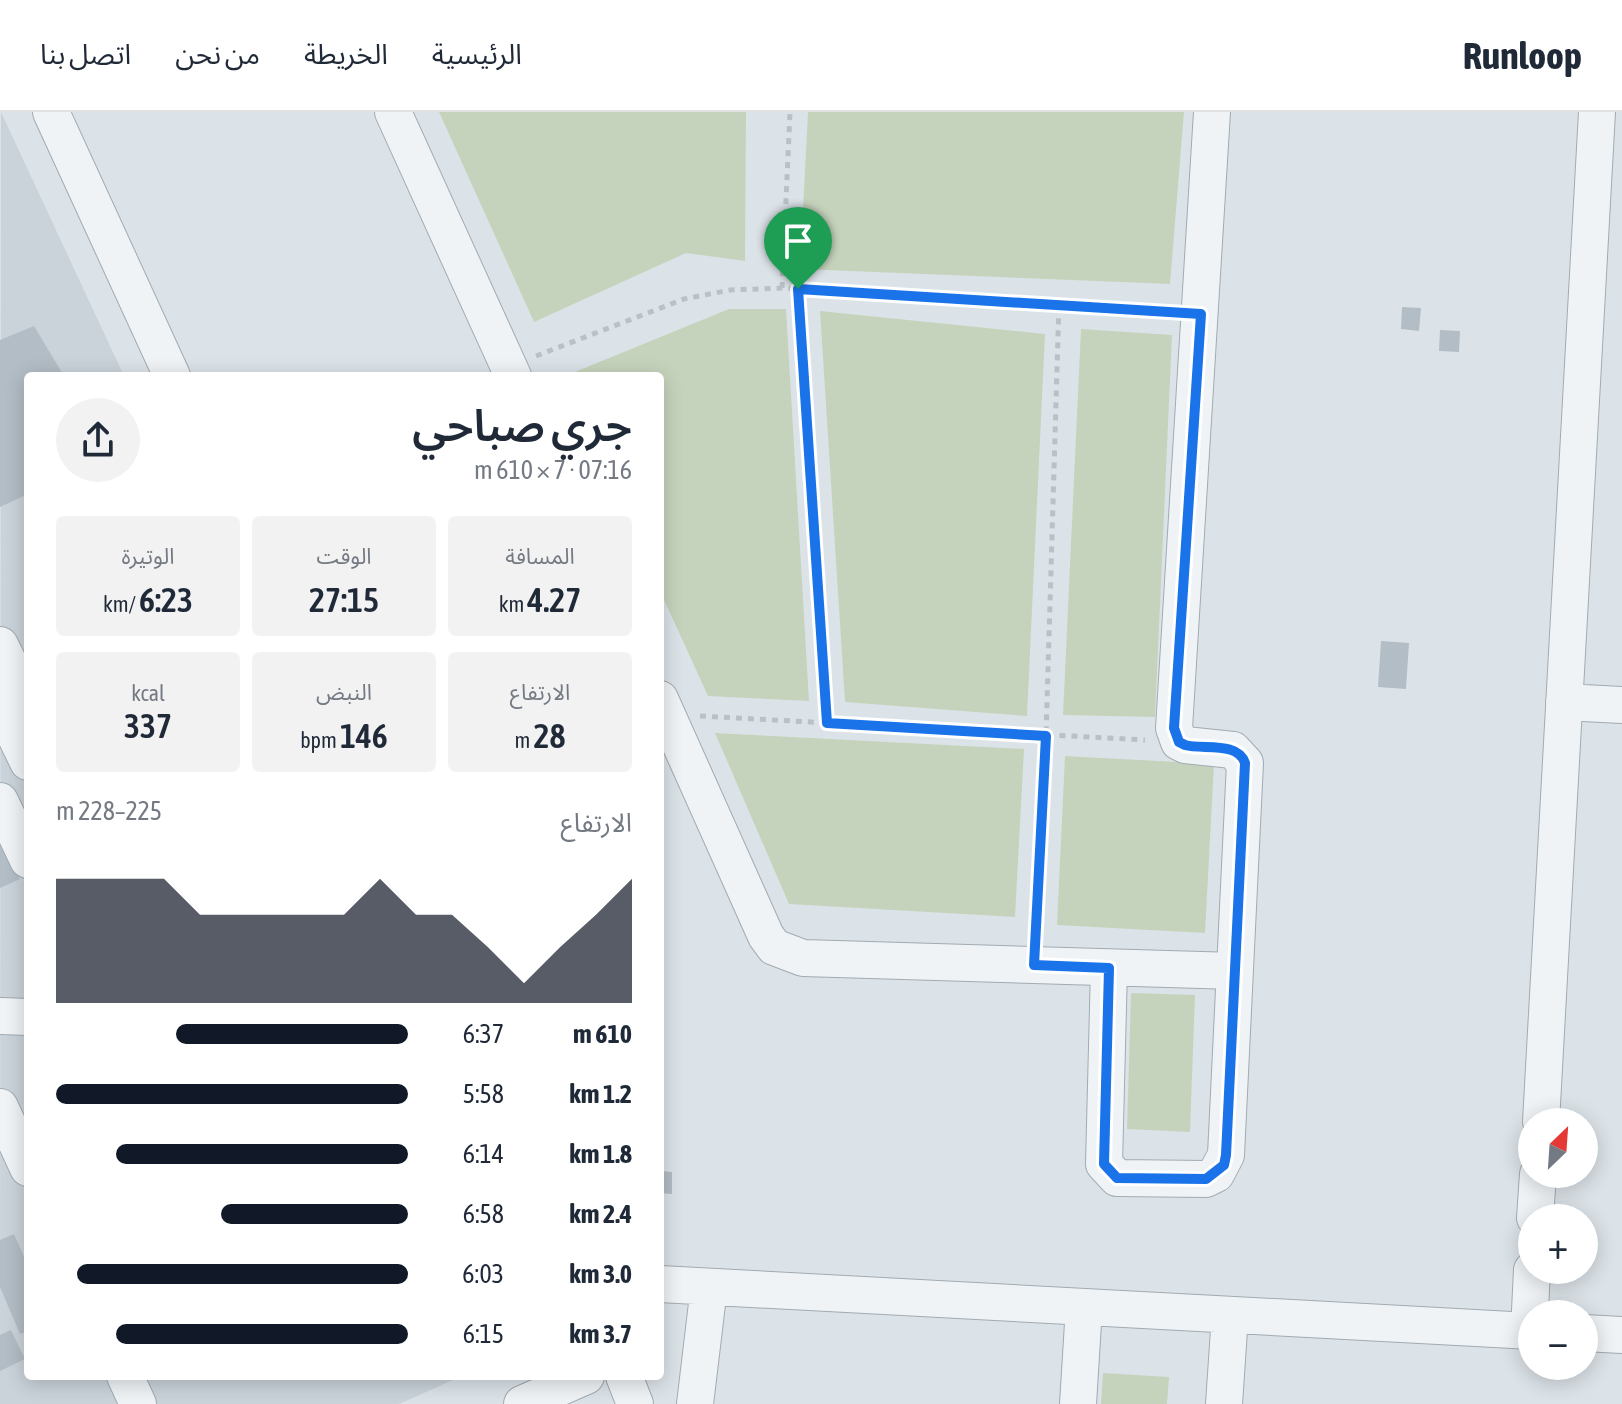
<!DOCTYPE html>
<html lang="ar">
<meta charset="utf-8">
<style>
body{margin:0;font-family:"Asap Condensed","Noto Sans Arabic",sans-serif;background:#f2f2f3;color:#1f2937;direction:rtl;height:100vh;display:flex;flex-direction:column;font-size:30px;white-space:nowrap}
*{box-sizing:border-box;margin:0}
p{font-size:26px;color:#747a83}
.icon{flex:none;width:44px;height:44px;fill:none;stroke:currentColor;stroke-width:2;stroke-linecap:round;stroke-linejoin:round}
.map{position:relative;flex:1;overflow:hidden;direction:ltr}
.sheet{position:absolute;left:24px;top:260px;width:640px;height:1008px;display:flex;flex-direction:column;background:#fff;border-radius:8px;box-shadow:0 4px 20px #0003;direction:rtl}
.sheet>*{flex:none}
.needle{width:52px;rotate:25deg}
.controls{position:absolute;left:1518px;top:996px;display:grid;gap:16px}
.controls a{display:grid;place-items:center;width:80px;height:80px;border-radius:50%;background:#fff;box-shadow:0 4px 20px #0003;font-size:40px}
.pin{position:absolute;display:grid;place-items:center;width:68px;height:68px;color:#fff;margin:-82px -34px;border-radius:50% 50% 50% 0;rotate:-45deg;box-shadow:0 0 8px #0007}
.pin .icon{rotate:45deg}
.round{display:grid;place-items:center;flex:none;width:84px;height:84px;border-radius:42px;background:#f2f2f3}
.headline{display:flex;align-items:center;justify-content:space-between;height:136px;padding:0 32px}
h1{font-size:44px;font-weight:600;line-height:60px}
.stats{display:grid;grid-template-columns:repeat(3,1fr);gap:12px;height:136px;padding:8px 32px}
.stats div{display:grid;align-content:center;border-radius:8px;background:#f2f2f3;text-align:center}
.stats b{font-size:34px;font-weight:600}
.stats small{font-size:22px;font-weight:400}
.stats p{font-size:22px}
.chart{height:224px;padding:16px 32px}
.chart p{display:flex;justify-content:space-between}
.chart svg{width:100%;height:144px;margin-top:8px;fill:#111827;opacity:.7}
ul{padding:0 32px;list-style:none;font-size:26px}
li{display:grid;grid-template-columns:128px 96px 1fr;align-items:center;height:60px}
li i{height:20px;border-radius:10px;background:#111827}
header{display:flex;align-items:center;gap:48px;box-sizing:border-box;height:112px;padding:0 40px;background:#fff;border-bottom:2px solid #e0e1e3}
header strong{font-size:38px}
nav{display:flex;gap:44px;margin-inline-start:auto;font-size:28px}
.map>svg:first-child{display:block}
.built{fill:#cad3da}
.green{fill:#c6d3bc}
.building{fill:#b3bdc5}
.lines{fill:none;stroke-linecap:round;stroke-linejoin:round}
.minor-casing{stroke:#a1abb2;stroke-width:38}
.path{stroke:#bac1c6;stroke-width:5;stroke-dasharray:6 6;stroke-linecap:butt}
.minor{stroke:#eff3f6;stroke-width:36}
.route-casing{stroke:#fff;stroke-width:16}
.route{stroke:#1a73e8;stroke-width:10}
</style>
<header>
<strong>Runloop</strong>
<nav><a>الرئيسية</a><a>الخريطة</a><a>من نحن</a><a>اتصل بنا</a></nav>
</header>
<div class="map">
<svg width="1622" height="1292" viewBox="0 0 1622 1292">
<rect width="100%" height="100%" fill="#dce3e8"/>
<path class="built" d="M1,0L124,264H28V1264H462L399,1292H0Z"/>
<path class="green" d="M439,0H746L745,149L686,141L534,210Z
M808,0H1184L1170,172L800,157Z
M729,197H786L809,589L708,584L660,479V264H565Z
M820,199L1045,222L1027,604L845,590Z
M1081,217L1172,223L1155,605L1063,603Z
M715,621L1024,637L1015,805L789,792Z
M1065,644L1214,652L1205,821L1057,813Z
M1131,881L1195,883L1190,1020L1127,1017Z
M1103,1261L1169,1265L1167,1292H1101Z"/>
<path class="building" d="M1402,195L1421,196L1419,219L1401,217Z
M34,214L64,264H28V382L0,395V228Z
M1440,218L1460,219L1459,240L1439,239Z
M1381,529L1409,531L1406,577L1378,575Z
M0,724L20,767L0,776Z
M660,1059L672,1060V1082L660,1081Z
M14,1122L28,1154V1219L20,1222L0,1175V1128Z
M11,1218L25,1247L0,1259V1223Z"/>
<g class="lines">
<g class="minor-casing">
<path id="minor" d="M51,0L172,264
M393,0L513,264
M0,533L28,590
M660,587L766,824L774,835L803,846L1235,859
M1564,590L1622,593
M0,592L28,650
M0,689L28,748
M1109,856L1104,1052L1117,1066L1206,1067L1216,1062L1226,1043L1245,651L1233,638L1185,633L1179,630L1174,616L1212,0
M0,904L28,905
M0,995L28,1056
M1541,1010L1597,0
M1535,1106L1538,1062
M660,1172L1532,1219
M1529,1219L1532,1158
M1584,1221L1622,1223
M125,1264L138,1292
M624,1264L635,1292
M522,1292L586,1264
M695,1292L709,1175
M1078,1292L1084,1195
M1224,1292L1230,1203"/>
</g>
<path class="path" d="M782,176L790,0
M798,177L827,611
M536,244L684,187L730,178L782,176L1169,200
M700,604L1145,628
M1036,824L1046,624L1059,191"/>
<use href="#minor" class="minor"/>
</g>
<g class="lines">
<g class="route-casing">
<path id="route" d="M798,177L1201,202L1174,616L1179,630L1185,633C1203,638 1238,629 1245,651L1226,1043L1224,1053L1206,1067L1117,1066L1104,1052L1109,856L1034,853L1046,624L827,611Z"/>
</g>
<use href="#route" class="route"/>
</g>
</svg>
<div class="controls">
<a><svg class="needle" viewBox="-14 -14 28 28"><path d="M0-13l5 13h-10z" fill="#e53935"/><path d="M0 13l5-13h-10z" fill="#747a83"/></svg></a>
<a>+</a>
<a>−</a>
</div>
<div class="pin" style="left:798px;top:177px;background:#1e9e55"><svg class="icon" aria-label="arrive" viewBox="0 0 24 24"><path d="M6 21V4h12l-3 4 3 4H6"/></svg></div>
<section class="sheet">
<div class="headline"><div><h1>جري صباحي</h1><p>07:16 · 7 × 610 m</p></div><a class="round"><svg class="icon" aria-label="share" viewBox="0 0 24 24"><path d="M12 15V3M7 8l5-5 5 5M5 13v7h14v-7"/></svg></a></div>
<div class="stats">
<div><p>المسافة</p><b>4.27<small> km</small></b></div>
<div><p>الوقت</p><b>27:15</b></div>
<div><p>الوتيرة</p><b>6:23<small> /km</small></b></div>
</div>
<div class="stats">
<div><p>الارتفاع</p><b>28<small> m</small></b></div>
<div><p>النبض</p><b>146<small> bpm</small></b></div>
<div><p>kcal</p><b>337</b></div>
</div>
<div class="chart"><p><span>الارتفاع</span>225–228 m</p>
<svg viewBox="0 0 160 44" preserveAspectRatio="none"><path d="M0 44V6L10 6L20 6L30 6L40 17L50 17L60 17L70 17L80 17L90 6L100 17L110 17L120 27L130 38L140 27L150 17L160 6V44z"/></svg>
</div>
<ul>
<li><b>610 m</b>6:37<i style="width:66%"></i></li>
<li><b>1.2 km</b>5:58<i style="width:100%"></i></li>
<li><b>1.8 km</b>6:14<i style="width:83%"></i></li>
<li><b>2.4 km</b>6:58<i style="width:53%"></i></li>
<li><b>3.0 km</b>6:03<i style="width:94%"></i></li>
<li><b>3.7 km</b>6:15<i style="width:83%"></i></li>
</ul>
</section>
</div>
